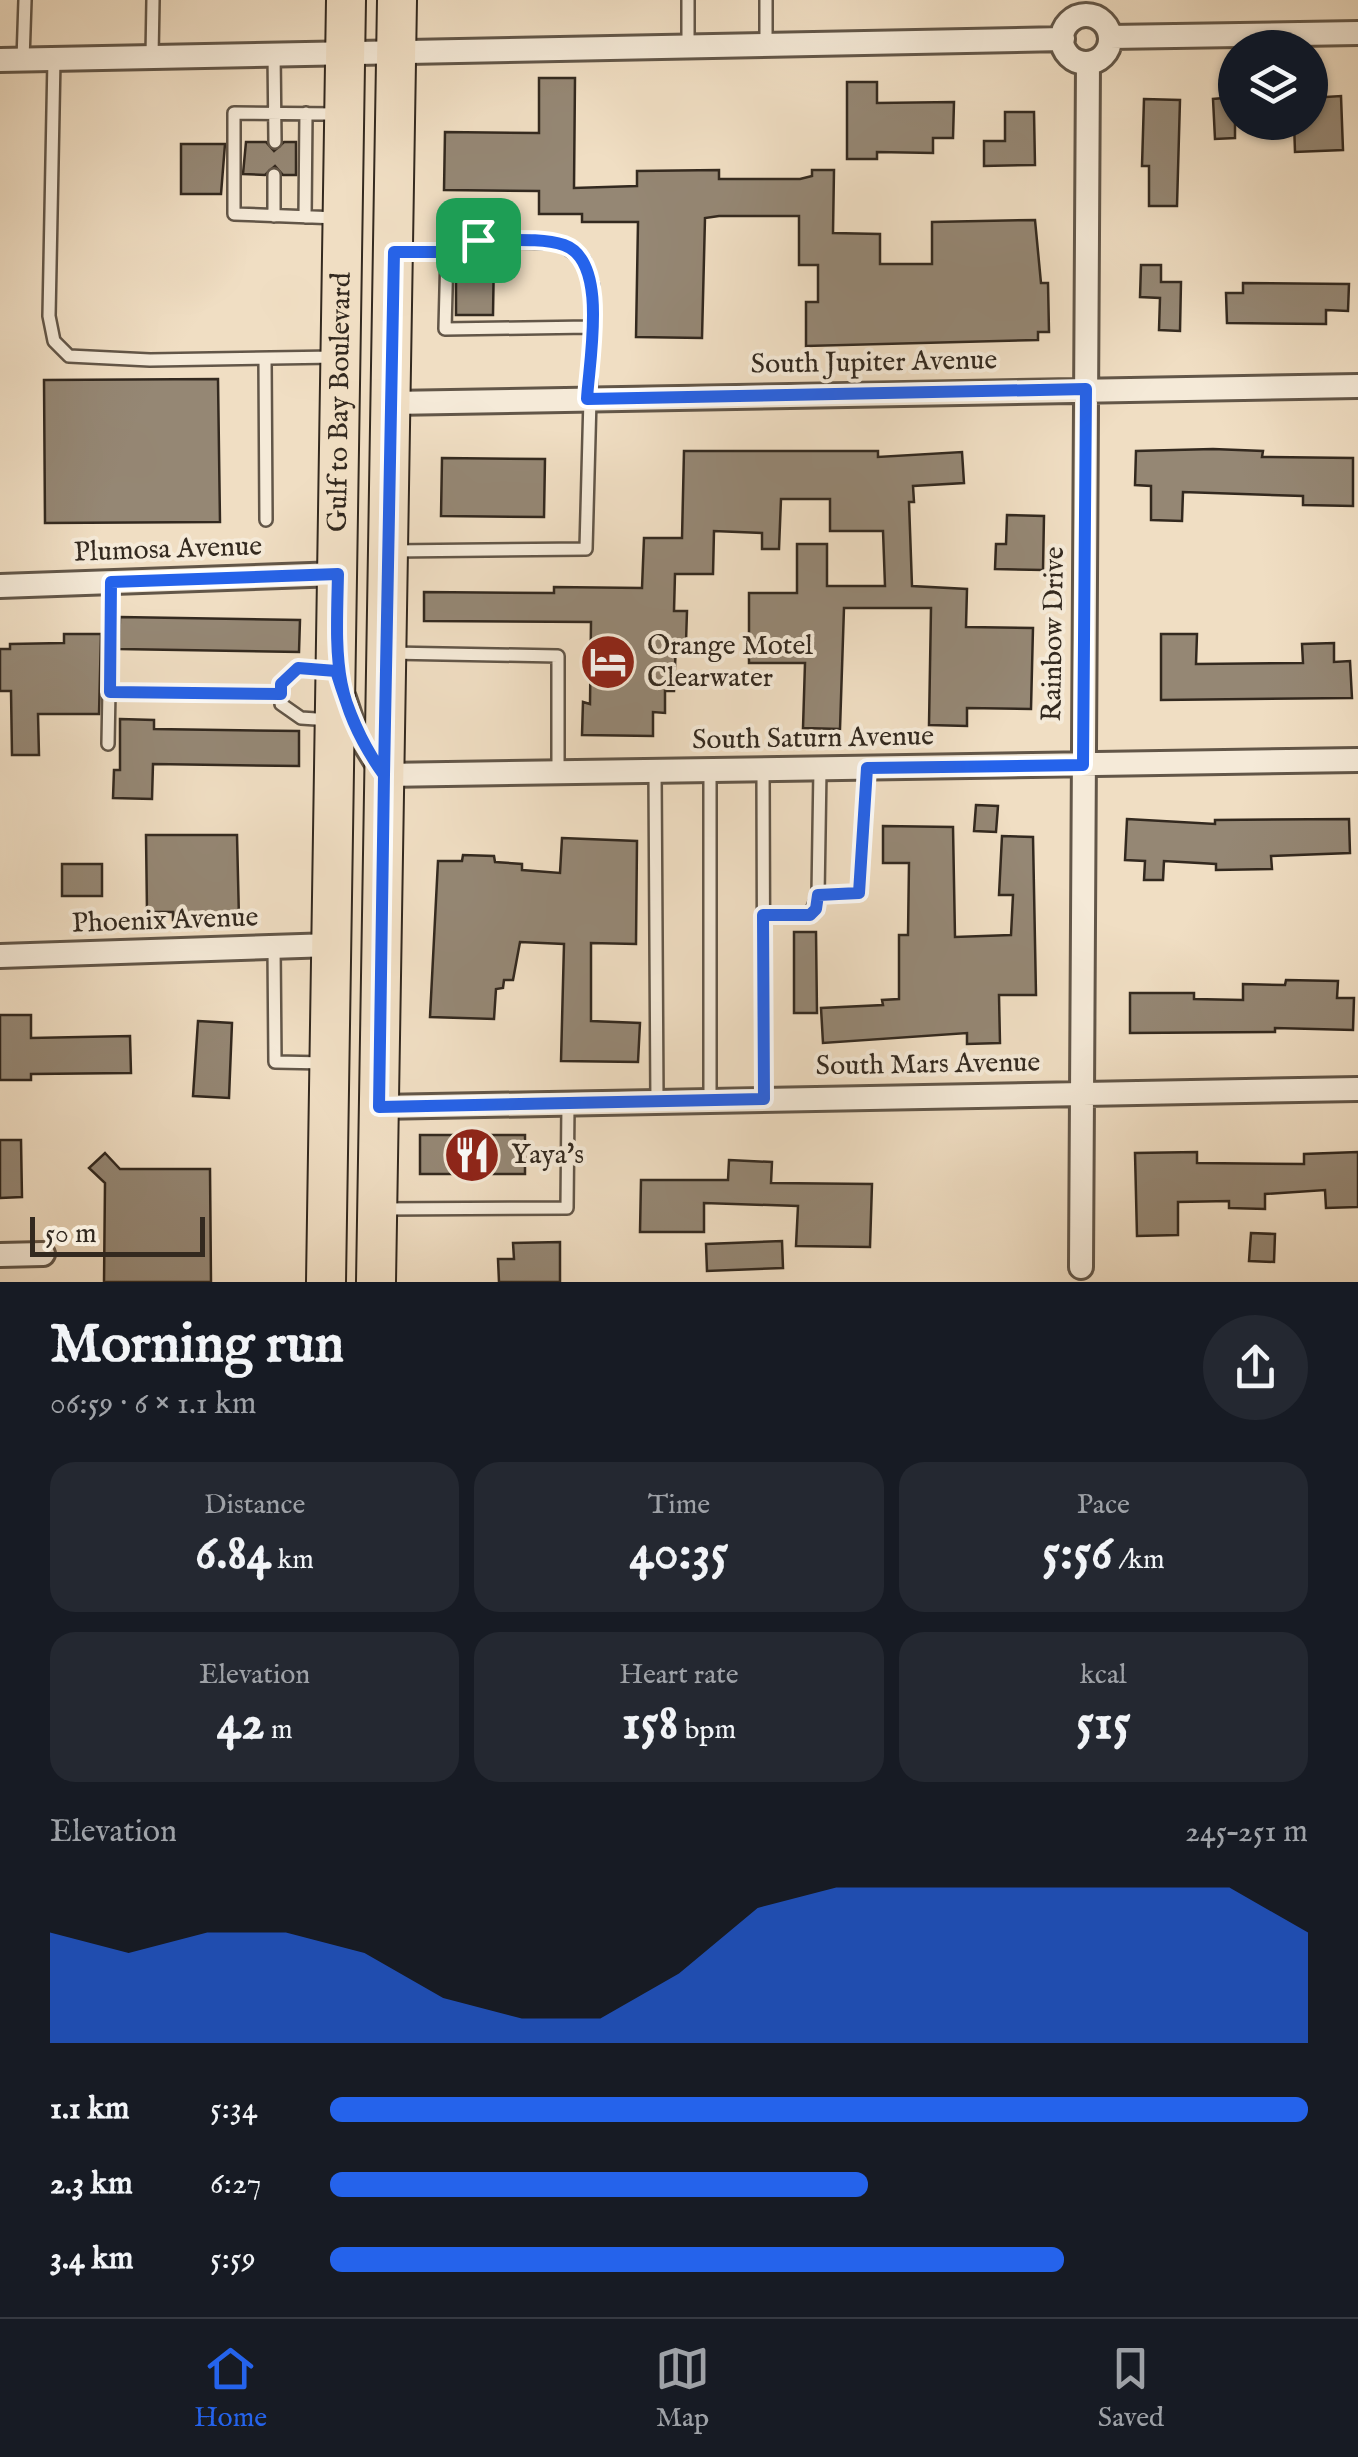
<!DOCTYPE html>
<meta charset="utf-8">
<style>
body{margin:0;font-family:"IM FELL English",serif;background:#242831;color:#f1f3f6;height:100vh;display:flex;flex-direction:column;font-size:38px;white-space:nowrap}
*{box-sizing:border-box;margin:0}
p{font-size:32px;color:#9ea1a6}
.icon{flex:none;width:55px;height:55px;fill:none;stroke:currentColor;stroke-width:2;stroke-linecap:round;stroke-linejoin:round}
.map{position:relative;height:1282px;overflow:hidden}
.drawer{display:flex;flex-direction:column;background:#171b24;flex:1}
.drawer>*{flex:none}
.controls{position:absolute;left:1218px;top:30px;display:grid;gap:20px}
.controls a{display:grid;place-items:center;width:110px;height:110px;border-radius:50%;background:#171b24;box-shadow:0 2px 8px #0004;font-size:50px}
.scale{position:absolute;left:30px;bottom:25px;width:175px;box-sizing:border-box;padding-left:10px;border:5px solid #33291f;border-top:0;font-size:28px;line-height:35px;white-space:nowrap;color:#33291f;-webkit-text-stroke:8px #f5ead8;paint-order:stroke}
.pin{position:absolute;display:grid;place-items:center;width:85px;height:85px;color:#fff;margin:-42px;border-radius:20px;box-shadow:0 5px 15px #0006}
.round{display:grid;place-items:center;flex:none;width:105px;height:105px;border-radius:52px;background:#242831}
.headline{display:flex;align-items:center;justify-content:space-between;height:170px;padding:0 50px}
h1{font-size:55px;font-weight:800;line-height:75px}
.stats{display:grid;grid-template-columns:repeat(3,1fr);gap:15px;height:170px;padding:10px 50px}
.stats div{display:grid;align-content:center;border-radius:25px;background:#242831;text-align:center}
.stats b{font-size:50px;font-weight:800}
.stats small{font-size:28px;font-weight:400}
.stats p{font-size:28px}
.chart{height:280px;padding:20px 50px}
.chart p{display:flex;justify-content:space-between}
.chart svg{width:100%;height:180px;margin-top:10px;fill:#2563eb;opacity:.7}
ul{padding:0 50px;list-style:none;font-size:32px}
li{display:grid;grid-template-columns:160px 120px 1fr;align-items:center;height:75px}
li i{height:25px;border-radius:12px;background:#2563eb}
.dock{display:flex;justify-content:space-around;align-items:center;height:140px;border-top:2px solid #363941;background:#171b24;font-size:28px;color:#9ea1a6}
.dock a{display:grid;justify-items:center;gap:5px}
.dock .selected{color:#2563eb}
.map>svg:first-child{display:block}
.building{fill:#958774;stroke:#33291f;stroke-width:2.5}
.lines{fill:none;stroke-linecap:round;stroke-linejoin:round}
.service-casing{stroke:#625648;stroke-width:16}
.minor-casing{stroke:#625648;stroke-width:28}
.primary-casing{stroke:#33291f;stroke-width:42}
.service{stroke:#f5ead8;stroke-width:11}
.minor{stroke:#f5ead8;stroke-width:22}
.primary{stroke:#f0dec3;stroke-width:38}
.route-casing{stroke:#fff;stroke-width:20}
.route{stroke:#2563eb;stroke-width:12}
.labels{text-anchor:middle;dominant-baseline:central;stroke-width:8;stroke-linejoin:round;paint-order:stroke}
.street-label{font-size:28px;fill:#33291f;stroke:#f5ead8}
.poi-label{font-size:28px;fill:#33291f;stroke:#f5ead8;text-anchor:start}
</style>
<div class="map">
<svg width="1358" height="1282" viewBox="0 0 1358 1282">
<rect width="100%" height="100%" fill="#f0dec3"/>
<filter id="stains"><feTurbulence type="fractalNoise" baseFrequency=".002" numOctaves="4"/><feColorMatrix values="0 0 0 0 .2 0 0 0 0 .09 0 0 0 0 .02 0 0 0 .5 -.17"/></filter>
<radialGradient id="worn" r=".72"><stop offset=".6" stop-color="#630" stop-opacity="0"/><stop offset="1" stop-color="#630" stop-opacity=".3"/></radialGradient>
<path class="building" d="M539,78H575L574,188L637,186V171L719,170V179H800L812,176V170H834L833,233L880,234V264H932V222L1035,220L1041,283H1048L1049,332H1038V340L806,346V302H818V265H799V216H719L705,218L702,338L636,337L638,222H582V214H539V191L444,190L445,132L539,133Z
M847,82H877V103L954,102L953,138H933V153L877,152V159H847Z
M1341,96L1343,150L1295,152L1294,122H1310V98Z
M1235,97V138L1215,139L1213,99Z
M1144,99L1180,100L1177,206H1149V166H1142Z
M1005,112H1034L1035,165L984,166V141H1005Z
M246,142H266L274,151L284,142H296V175H283L275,166L265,175L243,174Z
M181,144H225L221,194H181Z
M460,254H494L493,315H456V257Z
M1141,265H1161V282H1181L1180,331L1159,330L1160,298L1140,297Z
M1243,283L1349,284L1348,311L1326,310V324L1227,323L1226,293H1243Z
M218,379L220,522L45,523L44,380Z
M1213,449L1263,451L1262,457L1353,458V506L1303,505V496L1183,492L1182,521L1151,520V486L1135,485L1136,451Z
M684,451H878V457L962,452L964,483L913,486L914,502H909L912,586L967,589L966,627L1033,628L1031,709L967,708V726L929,725L931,608H844L840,729L803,728L805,663H749V593H797V544H827V586H885L883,531H830V499H781L779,549H762V533L714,531L713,574H675L674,611H687L686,642H676L674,691H665V713L653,712V736L582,735L583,702L590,704L591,622L424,621V592L554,593V587L642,588L644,538H682Z
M442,458L545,459L544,517L441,516Z
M1007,515L1044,516L1043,570L995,569L996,544H1006Z
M120,617L300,620L299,652L119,649Z
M64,634H101L99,714H38L39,755H12L11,691H0V649H10V644L64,643Z
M1161,634H1197L1196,664L1303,663L1302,644L1334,643V662L1350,661L1352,698L1161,700Z
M120,719L154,720V729L299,731V766L153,764L152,799L113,798L114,770H120Z
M976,805L998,806L996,832L974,831Z
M1127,819L1215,824V820L1349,819L1350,853L1271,856L1272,869L1216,870V864L1164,861L1163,880H1144L1145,861L1125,860Z
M883,826L953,827L955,937L1011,935L1013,895H999L1002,836L1033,837L1036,995H999L1000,1043L967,1044V1033L823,1043L821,1008L883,1005L882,1000L899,999V935H908L909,863H883Z
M146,835H237L239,919L173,920V912H147Z
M562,838L637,841L636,944L591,943V1021L640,1023L638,1062L561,1061L564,944L520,942L513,980H504L503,988L496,989L494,1019L430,1017L438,861H462L463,855L494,856L495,862L522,864V870L560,873Z
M62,864H102V896H62Z
M794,932H816L817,1013H794Z
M1286,980L1338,981L1337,998H1354L1353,1030L1275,1028V1032L1130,1033V993H1194V999L1243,1000V984L1285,985Z
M0,1015H31V1038L130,1036L131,1073L31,1074V1080H0Z
M198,1021L232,1023L229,1098L193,1096Z
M420,1135H525V1174H420Z
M0,1140H21L22,1197L0,1198Z
M1197,1152V1163L1304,1164V1154L1358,1152V1207L1326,1208L1325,1190L1265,1194V1209L1229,1208V1201L1178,1202V1235L1137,1236L1135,1153Z
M105,1153L120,1169H210L211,1282H104L105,1183L89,1168Z
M729,1160L772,1162L771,1183L872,1184L870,1247L796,1246L798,1206L704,1203V1232H640L641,1180H728Z
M1251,1233L1275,1234L1274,1262L1249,1261Z
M782,1241L783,1268L707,1271L706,1244Z
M560,1242V1282H499L498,1259H514L513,1243Z"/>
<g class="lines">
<g class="service-casing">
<path id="service" d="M688,0V46
M766,0V45
M274,52L275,142
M152,56L153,0
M54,59L49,316L54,341L69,356L150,360L336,357
M23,60L25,0
M274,216V175
M305,217L306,113
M338,218L234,214V113L340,114
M447,252L445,329L590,327
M265,359L266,520
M392,551L586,549L593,286L584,260L559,243L478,241L458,244L447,252H396
M390,653L558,656V774
M110,692L281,694
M331,720L301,718L281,704V684L298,669L332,671
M108,744L111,582
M763,770L764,1099
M710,771V1101
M655,772L657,1102
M818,895L820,769
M763,915H810L818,895L859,893L867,768
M274,947L275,1062L326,1063
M382,1209L567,1208L568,1104"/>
</g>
<g class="minor-casing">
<path id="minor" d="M1062 39a24 24 0 1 1 48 0a24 24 0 1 1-48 0Z
M1110,37L1358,33
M0,60L1063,39
M391,403L1358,386
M0,586L338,574
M344,698L353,725L384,775L1358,760
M0,956L332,945
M379,1107L1358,1089
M0,1255L43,1254
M1081,1267L1088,63"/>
</g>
<g class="primary-casing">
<g id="primary">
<path id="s1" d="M326,1282L346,0"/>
<path d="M376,1282L397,0"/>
</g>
</g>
<use href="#service" class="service"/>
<use href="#minor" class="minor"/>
<use href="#primary" class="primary"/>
</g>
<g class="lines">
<g class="route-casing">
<path id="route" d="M478,240L458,244L446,252H394L384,775C332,702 336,659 338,574L111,582L110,692L281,694V684L298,668L336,671C348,710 360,742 384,775L379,1107L764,1099L763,915H810L816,909L818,895L859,893L867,768L1083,765L1086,389L587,399C589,360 609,261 564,245C540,237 504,241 478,240"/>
</g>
<use href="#route" class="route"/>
</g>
<defs>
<g id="hotel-disc" transform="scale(2.875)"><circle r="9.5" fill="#8f2418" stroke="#f5ead8"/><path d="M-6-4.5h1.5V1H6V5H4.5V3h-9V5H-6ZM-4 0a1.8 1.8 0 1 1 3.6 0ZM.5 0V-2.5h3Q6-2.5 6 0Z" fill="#fff"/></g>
<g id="restaurant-disc" transform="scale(2.875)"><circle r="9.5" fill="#8f2418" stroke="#f5ead8"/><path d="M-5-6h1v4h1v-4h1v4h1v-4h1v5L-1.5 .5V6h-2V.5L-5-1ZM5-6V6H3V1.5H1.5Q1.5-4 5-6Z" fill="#fff"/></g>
</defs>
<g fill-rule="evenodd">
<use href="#hotel-disc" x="608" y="662"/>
<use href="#restaurant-disc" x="472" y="1155"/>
</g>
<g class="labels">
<g class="street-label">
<text transform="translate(874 363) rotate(-1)">South Jupiter Avenue</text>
<text stroke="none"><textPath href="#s1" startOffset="880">Gulf to Bay Boulevard</textPath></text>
<text transform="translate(168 550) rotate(-2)">Plumosa Avenue</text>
<text transform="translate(1054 634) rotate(-89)">Rainbow Drive</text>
<text transform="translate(813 739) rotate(-1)">South Saturn Avenue</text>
<text transform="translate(165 921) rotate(-2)">Phoenix Avenue</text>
<text transform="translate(928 1065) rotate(-1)">South Mars Avenue</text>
</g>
<g class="poi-label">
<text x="647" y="646">Orange Motel<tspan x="647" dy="32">Clearwater</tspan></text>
<text x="511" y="1155">Yaya's</text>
</g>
</g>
<rect width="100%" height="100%" filter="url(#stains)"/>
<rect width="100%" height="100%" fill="url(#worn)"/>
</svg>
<div class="controls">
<a><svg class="icon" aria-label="layers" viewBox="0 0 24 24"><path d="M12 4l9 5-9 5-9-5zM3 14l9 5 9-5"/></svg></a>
</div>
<div class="scale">50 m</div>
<div class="pin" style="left:478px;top:240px;background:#1e9e55"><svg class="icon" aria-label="arrive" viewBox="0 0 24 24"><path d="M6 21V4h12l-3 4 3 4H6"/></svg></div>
</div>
<section class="drawer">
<div class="headline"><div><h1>Morning run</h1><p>06:59 · 6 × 1.1 km</p></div><a class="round"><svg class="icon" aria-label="share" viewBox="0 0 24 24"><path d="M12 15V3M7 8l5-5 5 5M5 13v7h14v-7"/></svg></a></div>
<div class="stats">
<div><p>Distance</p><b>6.84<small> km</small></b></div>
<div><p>Time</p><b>40:35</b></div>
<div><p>Pace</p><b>5:56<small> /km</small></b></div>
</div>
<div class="stats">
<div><p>Elevation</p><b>42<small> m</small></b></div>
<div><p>Heart rate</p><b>158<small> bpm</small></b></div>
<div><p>kcal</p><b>515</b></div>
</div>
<div class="chart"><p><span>Elevation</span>245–251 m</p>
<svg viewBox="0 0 160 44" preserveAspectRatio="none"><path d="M0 44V17L10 22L20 17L30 17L40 22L50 33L60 38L70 38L80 27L90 11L100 6L110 6L120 6L130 6L140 6L150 6L160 17V44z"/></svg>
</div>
<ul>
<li><b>1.1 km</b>5:34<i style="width:100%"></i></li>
<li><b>2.3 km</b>6:27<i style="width:55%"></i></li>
<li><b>3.4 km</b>5:59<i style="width:75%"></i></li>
</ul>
</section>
<nav class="dock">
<a class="selected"><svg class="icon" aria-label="home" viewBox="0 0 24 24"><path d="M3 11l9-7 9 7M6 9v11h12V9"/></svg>Home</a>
<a><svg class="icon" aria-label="map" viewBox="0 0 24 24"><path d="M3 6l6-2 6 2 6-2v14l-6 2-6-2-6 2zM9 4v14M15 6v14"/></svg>Map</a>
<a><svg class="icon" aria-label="saved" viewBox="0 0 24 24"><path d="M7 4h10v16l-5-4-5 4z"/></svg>Saved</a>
</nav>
